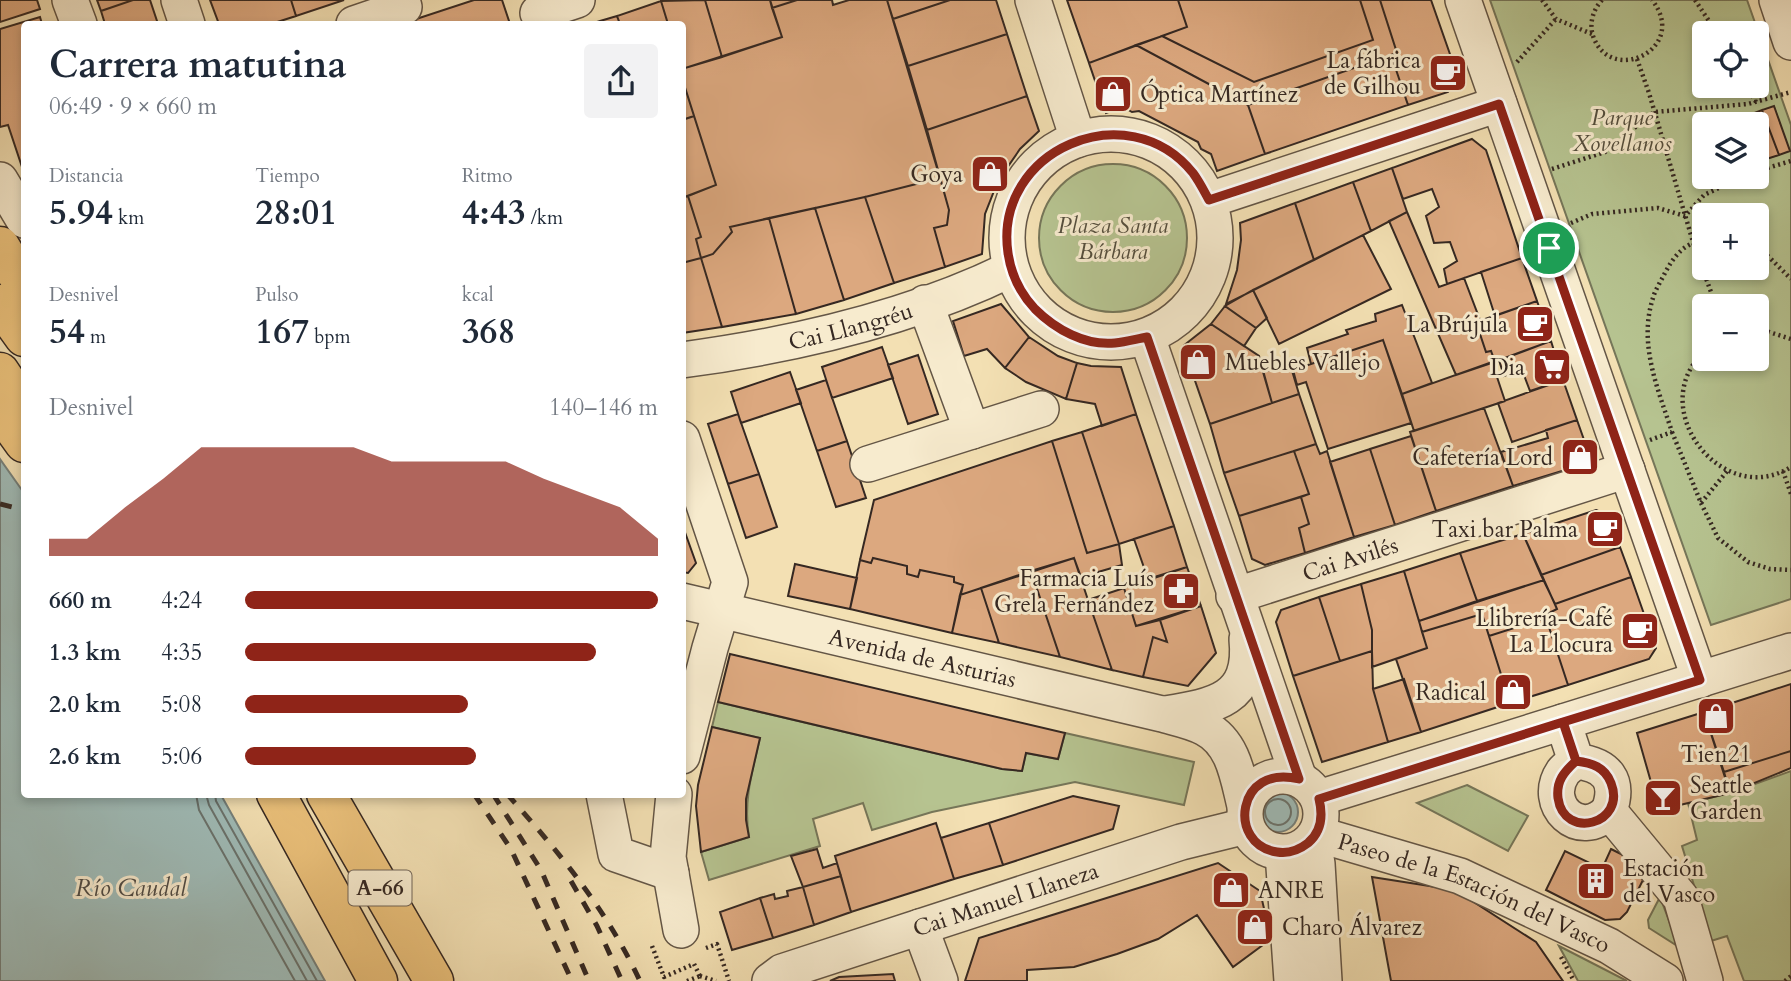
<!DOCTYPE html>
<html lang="es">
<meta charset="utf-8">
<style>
body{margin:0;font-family:Cardo,serif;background:#f2f2f3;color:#1f2937;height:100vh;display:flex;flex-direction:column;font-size:26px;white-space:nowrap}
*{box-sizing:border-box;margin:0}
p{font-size:23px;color:#747a83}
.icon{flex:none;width:38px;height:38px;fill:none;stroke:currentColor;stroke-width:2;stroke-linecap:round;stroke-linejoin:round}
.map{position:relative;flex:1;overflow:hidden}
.drawer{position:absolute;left:21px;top:21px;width:665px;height:777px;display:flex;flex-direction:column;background:#fff;border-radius:7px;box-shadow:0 4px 10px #0003}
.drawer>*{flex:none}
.buttons{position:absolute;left:1692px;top:21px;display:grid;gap:14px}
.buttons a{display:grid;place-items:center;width:77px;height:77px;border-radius:7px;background:#fff;box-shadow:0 4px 10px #0003;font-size:35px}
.pin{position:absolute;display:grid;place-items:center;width:60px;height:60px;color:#fff;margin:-30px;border:4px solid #fff;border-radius:50%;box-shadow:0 2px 7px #0007}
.round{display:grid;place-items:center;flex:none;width:74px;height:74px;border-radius:7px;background:#f2f2f3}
.head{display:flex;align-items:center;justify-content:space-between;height:119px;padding:0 28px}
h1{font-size:38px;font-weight:700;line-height:52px}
.metrics{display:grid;grid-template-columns:repeat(3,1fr);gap:10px;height:119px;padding:7px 28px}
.metrics div{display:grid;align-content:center}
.metrics b{font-size:35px;font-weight:700}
.metrics small{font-size:19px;font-weight:400}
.metrics p{font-size:19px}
.chart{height:196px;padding:14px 28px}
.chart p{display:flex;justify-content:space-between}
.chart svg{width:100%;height:126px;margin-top:7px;fill:#8f2418;opacity:.7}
ul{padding:0 28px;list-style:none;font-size:23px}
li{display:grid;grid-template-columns:112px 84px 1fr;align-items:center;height:52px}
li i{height:18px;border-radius:9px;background:#8f2418}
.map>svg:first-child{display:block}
.green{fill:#b6c390;stroke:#767659;stroke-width:2;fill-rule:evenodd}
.water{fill:#9fbbb7;stroke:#75807b;stroke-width:2}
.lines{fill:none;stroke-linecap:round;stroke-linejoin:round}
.shore{stroke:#6a726c;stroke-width:2}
.building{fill:#dca87f;stroke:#352822;stroke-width:2}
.minor-casing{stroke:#645646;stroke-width:38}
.highway-casing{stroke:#352822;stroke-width:41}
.path{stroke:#352822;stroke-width:4.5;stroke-dasharray:2 3.5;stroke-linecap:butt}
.minor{stroke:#f7ebce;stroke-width:35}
.highway{stroke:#eac07a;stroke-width:38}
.rail{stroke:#352822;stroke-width:5;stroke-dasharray:12 12;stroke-linecap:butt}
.route-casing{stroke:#fff;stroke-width:14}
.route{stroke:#8f2418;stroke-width:9}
.labels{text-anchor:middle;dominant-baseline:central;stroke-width:6;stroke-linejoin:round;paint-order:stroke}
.shield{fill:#f7ebce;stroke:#6f6256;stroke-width:2}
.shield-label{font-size:21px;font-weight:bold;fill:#352822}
.poi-label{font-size:23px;fill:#352822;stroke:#f7ebce;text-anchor:end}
.park-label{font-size:23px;font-style:italic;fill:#554f3e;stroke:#f7ebce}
.street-label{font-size:23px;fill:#352822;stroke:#f7ebce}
.water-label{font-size:24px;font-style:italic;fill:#504d47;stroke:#f7ebce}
</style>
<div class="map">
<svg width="1791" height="981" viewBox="0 0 1791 981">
<rect width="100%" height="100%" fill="#f3e0b3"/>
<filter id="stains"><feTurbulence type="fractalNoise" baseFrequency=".00286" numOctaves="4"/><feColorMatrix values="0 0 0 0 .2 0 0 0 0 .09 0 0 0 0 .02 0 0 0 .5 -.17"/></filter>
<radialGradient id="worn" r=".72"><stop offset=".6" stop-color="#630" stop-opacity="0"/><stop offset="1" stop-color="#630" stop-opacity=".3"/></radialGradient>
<path class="green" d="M1490,0H1747L1791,125V599L1711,625ZM1704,33H1757V86H1704ZM1774,107L1789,151L1757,162V177H1704V124H1739V119ZM1704,215H1757V268H1704ZM1704,306H1757V359H1704Z
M1039 238a74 74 0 1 1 148 0a74 74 0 1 1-148 0Z
M718,702L1002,769L1022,771L1026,753L1058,759L1065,733L1194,762L1184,805L1075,782L932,812L872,830L863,803L813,819L820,846L709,880L701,852L749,837C743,802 752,772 760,738L712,727Z
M1791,771V981H1744L1727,936L1711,941L1682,846L1697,840L1688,803L1730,793Z
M1467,785L1528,816L1508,851L1417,803Z
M1660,897L1679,947L1649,928L1648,920Z
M1559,946L1627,981H1578Z"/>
<path class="water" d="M0,459L24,493V794L221,795L325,981H0Z
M1258 812a20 20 0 1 1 40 0a20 20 0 1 1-40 0Z"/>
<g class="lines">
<path class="shore" d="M196,794L199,810L295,981
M206,794L209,805L307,981
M215,794L216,801L317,981
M1265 812a13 13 0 1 1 26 0a13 13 0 1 1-26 0Z"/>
</g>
<path class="building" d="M0,0H37L40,9L0,22Z
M97,0H133L101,11Z
M133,0H150L158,24H105L101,11Z
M210,0H291L296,16L271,24H219Z
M291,0H344L296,16Z
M474,0H502L510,24H401Z
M705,0H770L782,37L722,57Z
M705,0L722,57L682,69V24H668L661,1Z
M770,0H797L772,8Z
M797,0H832L833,5L849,0H887L940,178L865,197L730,227L732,232L713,254L701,258L696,239L701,237L688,196L716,185L682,78V69L782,37L772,8Z
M887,0H950L893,19Z
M950,0H996L1007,34L908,66L893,19Z
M1067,0H1178L1187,27L1089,63Z
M1178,0H1360L1373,40L1254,82L1162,36L1187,27Z
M1360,0H1380L1397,53L1248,105L1136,45L1162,36L1254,82L1373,40Z
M1380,0H1431L1458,77L1448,92L1408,105L1391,55L1397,53Z
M661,1L668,24H620L617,16Z
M617,16L620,24H591L600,21Z
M40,17L42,24H24V173L8,125L0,127V29Z
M1007,34L1027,96L927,130L908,66Z
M1136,45L1248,105L1265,154L1217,171L1211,154L1201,149L1198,142L1139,111L1132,112L1123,107L1106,113L1089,63Z
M1391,55L1408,105L1265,154L1248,105Z
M682,78L694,116L682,120Z
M1027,96L1039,131L1020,149L998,181L985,214L982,254L945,267L934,228L947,225L949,210L927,130Z
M1774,106L1790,151L1779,155L1762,110Z
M1762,110L1779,155L1757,162V124H1739V119Z
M694,116L716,185L682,198V120Z
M1472,139L1486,150L1522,258L1447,284L1444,269L1457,261L1450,242L1434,243L1426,216L1439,207L1432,189L1403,199L1392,168Z
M1392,168L1407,212L1371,231L1353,182Z
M940,178L949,210L947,225L934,228L945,267L894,283L865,197Z
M1353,182L1371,231L1314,260L1295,203Z
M688,196L701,237L696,239L701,258L682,263V198Z
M865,197L894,283L844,300L815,208Z
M1295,203L1314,260L1226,304L1237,270L1241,240L1240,223Z
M815,208L844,300L796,314L769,218Z
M1407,212L1439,287L1464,278L1480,320L1476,322L1486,352L1491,351L1495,362L1456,375L1389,221Z
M769,218L796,314L722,327L701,258L713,254L732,232L730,227Z
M1363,235L1391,289L1279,344L1253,290Z
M701,258L722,327L682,333V263Z
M1522,258L1537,301L1495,316L1481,272Z
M1253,290L1267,318L1256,328L1225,306Z
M1537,301L1551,341L1495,362L1491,351L1486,352L1476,322Z
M1001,304L1029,337L1005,368L987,349L964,356L953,321Z
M1402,305L1432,383L1402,394L1383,340L1311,364L1307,348L1348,334L1346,330L1376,321L1375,314Z
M1225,306L1256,328L1244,346L1211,324Z
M1211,324L1259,356L1272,403L1210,424L1183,346Z
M1029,337L1058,356L1077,363L1066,399L1026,382L1005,368Z
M1383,340L1411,423L1328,449L1306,382L1297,385L1293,370Z
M1551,341L1563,380L1530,391L1522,370L1504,376L1499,360Z
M882,347L893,378L832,398L822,367Z
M918,355L938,414L908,424L888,365Z
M1492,362L1505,401L1414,431L1402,394Z
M1077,363L1091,366L1121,367L1136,414L1102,426L1095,404L1066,399Z
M1290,364L1299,394L1272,403L1263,372Z
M790,372L801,403L741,423L731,392Z
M826,380L847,441L817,451L796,390Z
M1563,380L1577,420L1512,442L1498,403Z
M1299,394L1316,444L1224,473L1210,424Z
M1484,408L1513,486L1436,511L1410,432Z
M738,414L759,474L728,484L708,424Z
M1136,414L1174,526L1119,544L1082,432Z
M1577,420L1589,454L1585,464L1513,486L1501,452L1548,438L1546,430Z
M1082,432L1119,544L1087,553L1052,441Z
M1411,436L1436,511L1395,525L1370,449Z
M847,441L866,498L836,507L817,451Z
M1052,441L1087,553L1119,544L1122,565L1081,577L1074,558L960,595L963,585L954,582V577L920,570L918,577L907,574V566L873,558L871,563L860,560L874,500Z
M1316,444L1320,454L1327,451L1354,537L1305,553L1299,528L1309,524L1301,497L1309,494L1294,451Z
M1370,449L1395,525L1354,537L1330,462Z
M1294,451L1309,494L1239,516L1224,473Z
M759,474L777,527L746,538L728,484Z
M1301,497L1309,524L1299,528L1305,553L1265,565L1252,559L1239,516Z
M1596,510L1610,516L1620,547L1541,575L1523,534Z
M682,524L696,563L688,573L682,572Z
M1174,526L1187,567L1148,579L1134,539Z
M1523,534L1544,580L1477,601L1460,553Z
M1620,547L1631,577L1555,604L1541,575Z
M1460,553L1477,601L1419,621L1404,571Z
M873,558L907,566V574L918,577L920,570L954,577V582L963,585L952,633L850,609L860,560L871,563Z
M1074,558L1088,600L1112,670L1060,657L1031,571Z
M795,564L857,578L850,609L788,596Z
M1187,567L1201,606L1136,626L1124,588Z
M1031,571L1060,657L999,643L981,588Z
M1404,571L1427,648L1372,667V630L1361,584Z
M1631,577L1656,648L1649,659L1568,685L1545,615L1557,609L1555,604Z
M1544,580L1557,609L1545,615L1546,618L1489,636L1482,614L1422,632L1419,621Z
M1361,584L1372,630V651L1340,661L1319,597Z
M981,588L999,643L952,633L960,595Z
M1124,588L1136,626L1160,620L1167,642L1153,637L1143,677L1112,670L1088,600Z
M1319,597L1340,661L1293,676L1276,622L1281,610Z
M1201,606L1216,653L1188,686L1143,677L1153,637L1167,642L1160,620Z
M1482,614L1510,703L1421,732L1396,659L1427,648L1422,632Z
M1546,618L1568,685L1510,703L1489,636Z
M1372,651L1373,689L1388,742L1322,762L1293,676Z
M730,654L1065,733L1058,759L1026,753L1022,771L1002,769L718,702Z
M1404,679L1421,732L1388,742L1373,689Z
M1791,684V751L1724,772L1704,712Z
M1704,712L1730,793L1659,810L1637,733Z
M712,727L760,738L746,799V820L749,837L701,852L696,806L698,785Z
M1791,751V768L1730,793L1724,772Z
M1073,796L1119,806L1113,829L1003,865L989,823Z
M936,823L954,879L851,912L835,856Z
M989,823L1003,865L954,879L941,838Z
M817,849L823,868L837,863L841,876L803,887L791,856Z
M1611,849L1649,868L1627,912L1620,919L1605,920L1546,890L1565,851L1602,869Z
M1218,863L1260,891L1271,939L1233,967L1197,915L1158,939L1117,954L1074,967L1027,970V981H965L979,938Z
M841,876L851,912L814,925L803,887Z
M1372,877L1455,890L1536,942L1563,981H1391Z
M803,887L814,925L773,938L760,898L774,894L775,899L788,896L787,891Z
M760,898L773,938L732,950L720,912Z
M893,974L895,981H830L839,977Z"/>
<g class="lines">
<g class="minor-casing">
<g id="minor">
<path d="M70,0L79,24"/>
<path d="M179,0L187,24"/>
<path d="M1033,0L1078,139"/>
<path d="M1463,0L1700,680"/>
<path d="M1777,0L1791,42"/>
<path d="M538,13L577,0"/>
<path d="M354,24L404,7L402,0"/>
<circle cx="1111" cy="238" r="104"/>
<path d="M0,180L24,220"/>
<path d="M1209,200L1499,104"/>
<path d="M925,303L972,431"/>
<path d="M1147,337L1299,779"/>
<path id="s1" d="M682,360C794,345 909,319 1011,269"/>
<path d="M682,439L730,582L710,648L682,756"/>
<path d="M868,464L1041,409"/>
<path id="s2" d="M1234,596L1627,470"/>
<path id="s3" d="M682,601L1162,714C1176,718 1192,721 1205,728C1234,743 1238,778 1245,806"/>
<path d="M1165,714C1215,706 1253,700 1247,639"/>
<path d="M1563,722L1576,761C1607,765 1620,780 1609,811L1681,898L1705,981"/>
<path d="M1576,761C1572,764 1566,768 1563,772C1541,804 1579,842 1609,811"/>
<circle cx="1283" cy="814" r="38"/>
<path d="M604,794L616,854L671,873"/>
<path d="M674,794L668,857L681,930"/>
<path d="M1319,798L1791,651"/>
<path id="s4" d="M1317,834L1460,876L1609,946L1665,981"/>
<path d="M1313,839L1317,864L1324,981"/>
<path d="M1283,853L1292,981"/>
<path d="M920,927L940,981"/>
<path id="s5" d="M770,981L782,972L1181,842L1246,826"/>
</g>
</g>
<g class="highway-casing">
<path id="highway" d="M0,246L24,286
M0,304L24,337
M0,372L24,408
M0,410L24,443
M276,794L378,981
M326,794L434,981"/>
</g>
<path class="path" d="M1542,0L1556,19L1592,34
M1602,0C1593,10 1589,23 1593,36C1611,87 1690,48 1652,0
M1695,0L1717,33
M1637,59L1649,93L1693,242L1716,306
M1517,62L1556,19
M1747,86L1756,102
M1552,169L1605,152L1654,112L1748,104L1791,92
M1757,171L1791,161
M1571,223L1592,214L1658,208L1685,216L1704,195L1742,177
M1757,251L1768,256L1791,279
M1757,331H1766L1791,339
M1704,352C1644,407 1722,510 1791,467
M1672,432L1701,503L1728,470
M1650,440L1672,432C1658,389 1638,344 1653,298C1655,290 1661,281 1665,273C1674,256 1684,243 1704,240
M1783,471L1791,494
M1701,503L1718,538L1748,562L1770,569L1791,570
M652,946L664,977L694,964L700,976
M706,948L717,944L729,981
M1561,957L1574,981
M700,976L716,981
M687,981L700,976
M1785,981L1791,976"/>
<use href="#minor" class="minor"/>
<use href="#highway" class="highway"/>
<path class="rail" d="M0,504L24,510
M474,794L511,849L572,981
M493,794L541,870L589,981
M507,794C559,852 607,910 640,981
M571,881L597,926L622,981"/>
</g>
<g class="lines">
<g class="route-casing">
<path id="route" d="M1549,248L1499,104L1209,200C1204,191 1199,181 1193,173C1128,92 993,150 1008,253C1011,274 1020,293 1035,309C1055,329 1085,346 1115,343C1126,342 1136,339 1147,337L1299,779C1236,763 1227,845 1277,852C1289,854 1299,850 1308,843C1322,831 1323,815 1319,799L1563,722L1576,761C1592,763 1605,767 1611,783C1627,824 1564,841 1558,798C1556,781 1564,772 1576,761L1563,722L1700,680L1549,248"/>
</g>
<use href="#route" class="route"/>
</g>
<defs>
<g id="cafe-square" transform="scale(2.0125)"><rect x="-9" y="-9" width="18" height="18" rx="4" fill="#8f2418" stroke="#f7ebce"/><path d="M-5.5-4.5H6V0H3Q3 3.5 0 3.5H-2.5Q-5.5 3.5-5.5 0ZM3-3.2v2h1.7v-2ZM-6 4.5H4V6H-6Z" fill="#fff"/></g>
<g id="shop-square" transform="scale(2.0125)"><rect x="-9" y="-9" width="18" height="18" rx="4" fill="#8f2418" stroke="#f7ebce"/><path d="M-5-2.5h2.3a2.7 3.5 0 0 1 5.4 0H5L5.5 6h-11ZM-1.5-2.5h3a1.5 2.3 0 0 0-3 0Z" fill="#fff"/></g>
<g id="supermarket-square" transform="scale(2.0125)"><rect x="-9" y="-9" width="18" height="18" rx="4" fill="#8f2418" stroke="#f7ebce"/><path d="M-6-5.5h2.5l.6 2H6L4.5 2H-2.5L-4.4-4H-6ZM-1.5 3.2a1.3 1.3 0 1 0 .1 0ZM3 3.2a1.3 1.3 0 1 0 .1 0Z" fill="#fff"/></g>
<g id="pharmacy-square" transform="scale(2.0125)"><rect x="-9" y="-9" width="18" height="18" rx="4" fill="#8f2418" stroke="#f7ebce"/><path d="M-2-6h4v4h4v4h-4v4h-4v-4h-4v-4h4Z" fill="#fff"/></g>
<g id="bar-square" transform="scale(2.0125)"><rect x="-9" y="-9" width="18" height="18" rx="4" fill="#8f2418" stroke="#f7ebce"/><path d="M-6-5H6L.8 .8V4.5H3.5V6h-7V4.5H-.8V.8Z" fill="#fff"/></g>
<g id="building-square" transform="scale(2.0125)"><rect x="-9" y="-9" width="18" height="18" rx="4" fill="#8f2418" stroke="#f7ebce"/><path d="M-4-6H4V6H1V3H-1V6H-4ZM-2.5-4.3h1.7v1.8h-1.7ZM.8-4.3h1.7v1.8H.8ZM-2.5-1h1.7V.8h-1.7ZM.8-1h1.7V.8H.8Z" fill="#fff"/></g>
</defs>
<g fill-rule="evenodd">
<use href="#cafe-square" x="1448" y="73"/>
<use href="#shop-square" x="1113" y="94"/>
<use href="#shop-square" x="990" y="174"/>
<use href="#cafe-square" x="1535" y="324"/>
<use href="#shop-square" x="1198" y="362"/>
<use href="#supermarket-square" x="1552" y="367"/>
<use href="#shop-square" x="1580" y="457"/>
<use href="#cafe-square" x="1605" y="529"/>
<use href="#pharmacy-square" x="1181" y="591"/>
<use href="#cafe-square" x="1640" y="631"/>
<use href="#shop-square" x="1513" y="692"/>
<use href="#shop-square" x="1716" y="716"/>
<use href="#bar-square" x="1663" y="798"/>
<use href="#building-square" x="1596" y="881"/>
<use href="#shop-square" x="1231" y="890"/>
<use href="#shop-square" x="1255" y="927"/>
</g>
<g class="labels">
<rect class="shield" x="348.5" y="870.5" width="63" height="35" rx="5"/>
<g class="shield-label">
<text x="380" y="888">A-66</text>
</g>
<g class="poi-label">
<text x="1421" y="60">La fábrica<tspan x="1421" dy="26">de Gilhou</tspan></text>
<text x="1140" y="94" text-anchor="start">Óptica Martínez</text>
<text x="963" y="174">Goya</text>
<text x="1508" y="324">La Brújula</text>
<text x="1225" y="362" text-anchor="start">Muebles Vallejo</text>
<text x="1525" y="367">Dia</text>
<text x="1553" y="457">Cafetería Lord</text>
<text x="1578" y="529">Taxi bar Palma</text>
<text x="1154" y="578">Farmacia Luís<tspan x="1154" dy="26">Grela Fernández</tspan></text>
<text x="1613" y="618">Llibrería-Café<tspan x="1613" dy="26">La Llocura</tspan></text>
<text x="1486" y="692">Radical</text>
<text x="1716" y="754" text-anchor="middle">Tien21</text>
<text x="1690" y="785" text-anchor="start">Seattle<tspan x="1690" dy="26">Garden</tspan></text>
<text x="1623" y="868" text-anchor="start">Estación<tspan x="1623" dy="26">del Vasco</tspan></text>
<text x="1258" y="890" text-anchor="start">ANRE</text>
<text x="1282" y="927" text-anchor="start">Charo Álvarez</text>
</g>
<g class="park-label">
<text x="1622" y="117">Parque<tspan x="1622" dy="26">Xovellanos</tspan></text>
<text x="1113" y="225">Plaza Santa<tspan x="1113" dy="26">Bárbara</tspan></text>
</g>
<g class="street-label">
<text stroke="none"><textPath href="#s1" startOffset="172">Cai Llangréu</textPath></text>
<text stroke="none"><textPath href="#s2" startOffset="122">Cai Avilés</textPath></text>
<text stroke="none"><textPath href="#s3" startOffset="247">Avenida de Asturias</textPath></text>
<text stroke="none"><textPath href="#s4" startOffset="168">Paseo de la Estación del Vasco</textPath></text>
<text stroke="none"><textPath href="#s5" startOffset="250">Cai Manuel Llaneza</textPath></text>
</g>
<g class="water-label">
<text x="131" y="888">Río Caudal</text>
</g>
</g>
<rect width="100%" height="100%" filter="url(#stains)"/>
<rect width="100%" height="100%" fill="url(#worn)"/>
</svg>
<div class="buttons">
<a><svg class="icon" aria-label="locate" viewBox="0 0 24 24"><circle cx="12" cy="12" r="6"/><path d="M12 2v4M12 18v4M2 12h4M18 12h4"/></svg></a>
<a><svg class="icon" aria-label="layers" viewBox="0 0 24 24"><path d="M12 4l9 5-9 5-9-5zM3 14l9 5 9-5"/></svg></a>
<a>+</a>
<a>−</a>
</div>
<div class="pin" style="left:1549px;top:248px;background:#1e9e55"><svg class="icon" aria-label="arrive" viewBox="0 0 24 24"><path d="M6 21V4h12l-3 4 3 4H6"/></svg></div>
<section class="drawer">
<div class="head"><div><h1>Carrera matutina</h1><p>06:49 · 9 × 660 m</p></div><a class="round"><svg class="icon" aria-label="share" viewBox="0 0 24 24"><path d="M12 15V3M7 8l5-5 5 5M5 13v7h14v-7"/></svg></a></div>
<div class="metrics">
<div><p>Distancia</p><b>5.94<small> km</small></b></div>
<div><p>Tiempo</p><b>28:01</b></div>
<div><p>Ritmo</p><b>4:43<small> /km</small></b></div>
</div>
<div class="metrics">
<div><p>Desnivel</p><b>54<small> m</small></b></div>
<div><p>Pulso</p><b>167<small> bpm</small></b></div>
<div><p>kcal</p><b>368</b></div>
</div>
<div class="chart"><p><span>Desnivel</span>140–146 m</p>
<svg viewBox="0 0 160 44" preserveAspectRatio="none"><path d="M0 44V38L10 38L20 27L30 17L40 6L50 6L60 6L70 6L80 6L90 11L100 11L110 11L120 11L130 17L140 22L150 27L160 38V44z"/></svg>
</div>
<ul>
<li><b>660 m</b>4:24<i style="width:100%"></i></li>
<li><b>1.3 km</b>4:35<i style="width:85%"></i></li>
<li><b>2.0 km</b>5:08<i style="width:54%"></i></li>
<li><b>2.6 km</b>5:06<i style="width:56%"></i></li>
</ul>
</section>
</div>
